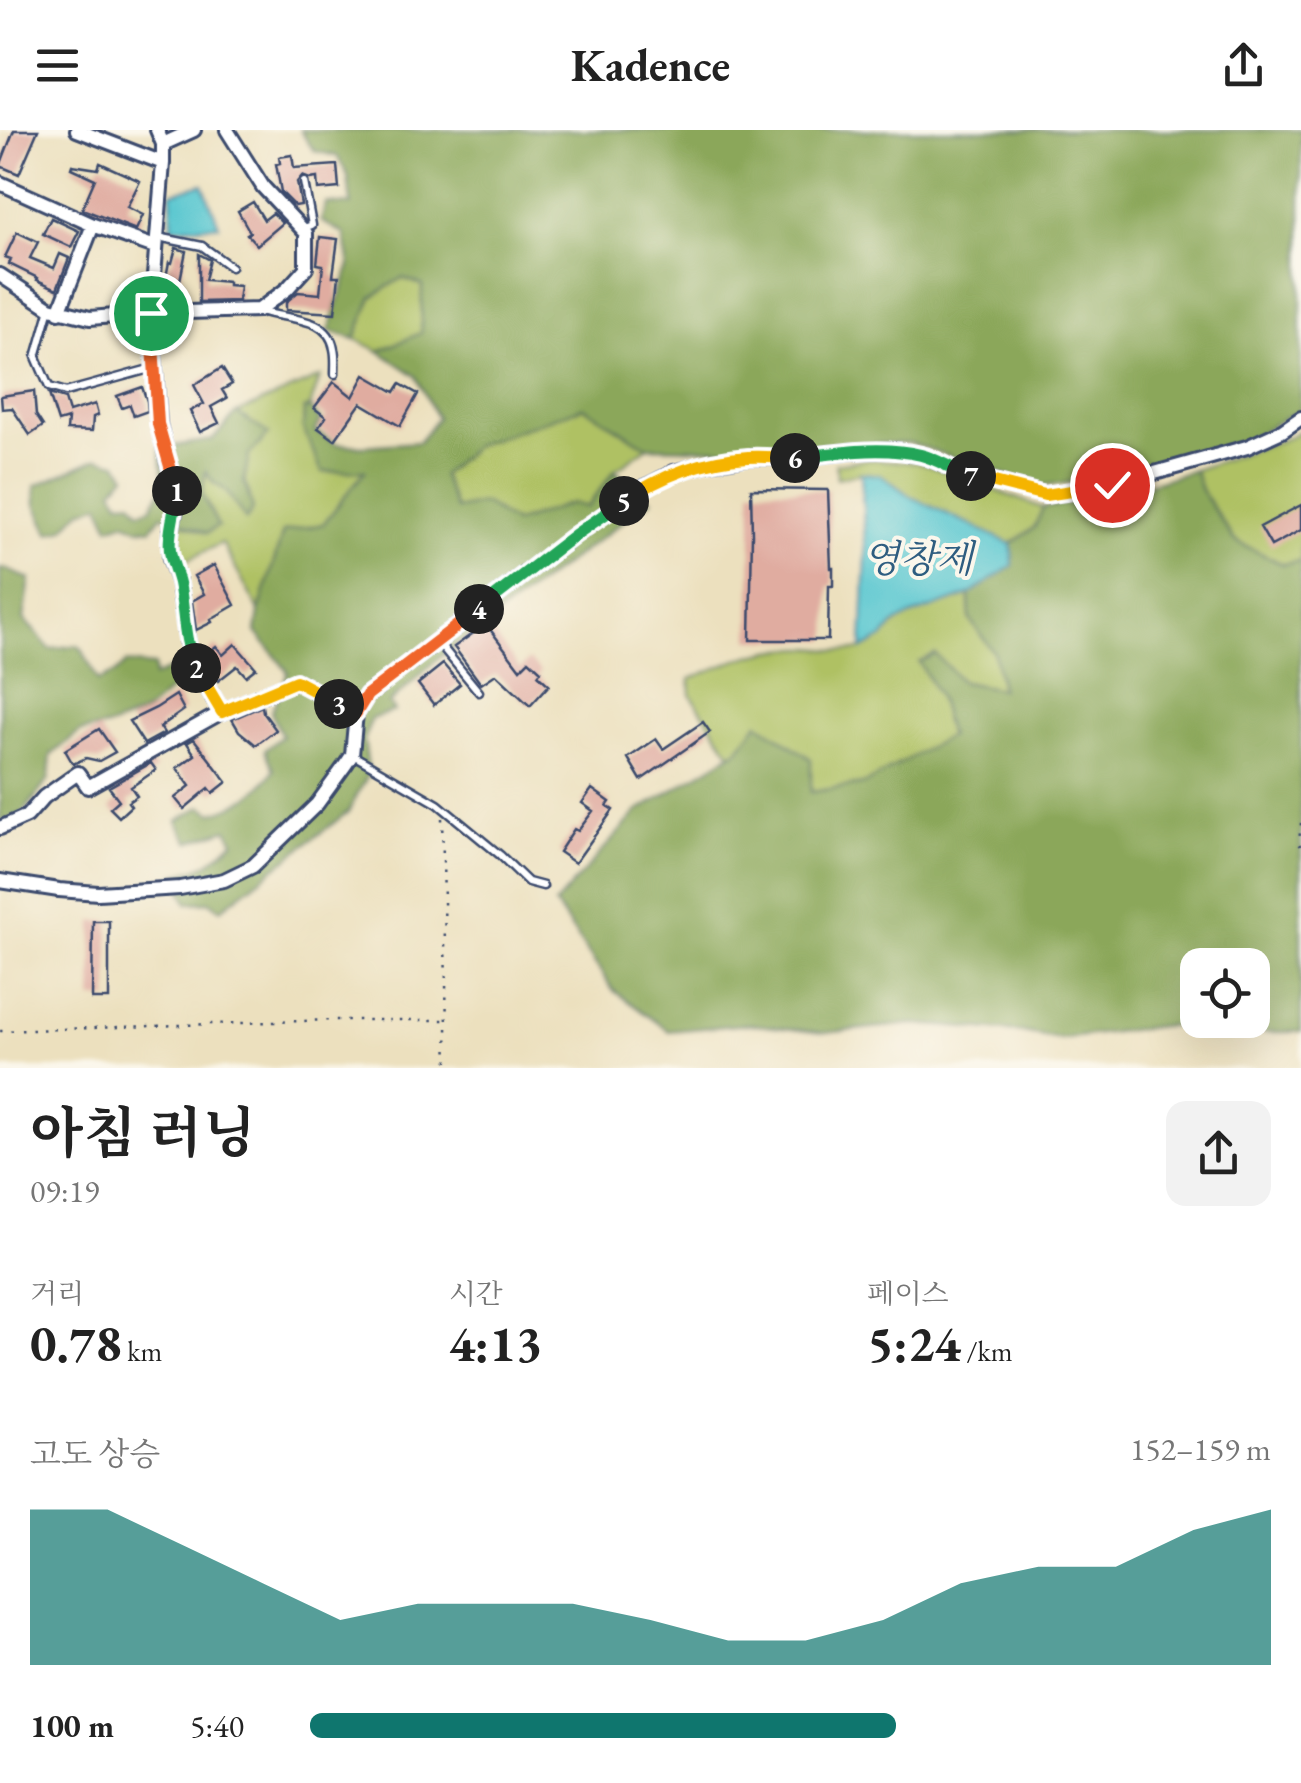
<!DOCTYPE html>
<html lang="ko">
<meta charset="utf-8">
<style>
body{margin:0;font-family:"EB Garamond","Noto Serif KR",serif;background:#f2f2f2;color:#222;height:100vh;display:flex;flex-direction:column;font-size:38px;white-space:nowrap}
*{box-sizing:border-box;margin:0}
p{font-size:32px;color:#767676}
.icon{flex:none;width:55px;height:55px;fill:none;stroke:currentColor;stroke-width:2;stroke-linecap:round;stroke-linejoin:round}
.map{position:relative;height:938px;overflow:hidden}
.sheet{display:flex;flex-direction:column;background:#fff;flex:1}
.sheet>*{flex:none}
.buttons{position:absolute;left:1180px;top:818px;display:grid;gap:20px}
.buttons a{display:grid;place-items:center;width:90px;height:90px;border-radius:20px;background:#fff;box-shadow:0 10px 40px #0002;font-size:50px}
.pin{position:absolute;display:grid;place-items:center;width:85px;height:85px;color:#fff;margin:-42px;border:5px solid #fff;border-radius:50%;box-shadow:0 2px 10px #0007}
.km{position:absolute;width:50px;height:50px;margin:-25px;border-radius:50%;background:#222;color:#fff;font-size:28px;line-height:50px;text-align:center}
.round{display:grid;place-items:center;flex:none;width:105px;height:105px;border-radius:20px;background:#f2f2f2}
.summary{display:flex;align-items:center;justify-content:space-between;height:170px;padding:0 30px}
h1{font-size:55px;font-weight:700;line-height:75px}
.figures{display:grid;grid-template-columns:repeat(3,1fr);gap:15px;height:170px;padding:10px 30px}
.figures div{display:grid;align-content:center}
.figures b{font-size:50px;font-weight:700}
.figures small{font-size:28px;font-weight:400}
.figures p{font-size:28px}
.chart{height:280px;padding:20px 30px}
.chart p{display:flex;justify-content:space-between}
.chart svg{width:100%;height:180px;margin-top:10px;fill:#0f766e;opacity:.7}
ul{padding:0 30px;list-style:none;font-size:32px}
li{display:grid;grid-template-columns:160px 120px 1fr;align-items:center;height:75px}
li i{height:25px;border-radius:12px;background:#0f766e}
header{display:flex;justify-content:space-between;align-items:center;height:130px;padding:0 30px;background:#fff;font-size:45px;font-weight:700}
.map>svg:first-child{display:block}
.green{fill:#afc164;stroke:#657861;stroke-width:2.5}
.forest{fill:#8ba75a;stroke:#536b5c;stroke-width:2.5;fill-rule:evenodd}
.water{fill:#5ac7d0;stroke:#3a7b97;stroke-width:2.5}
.building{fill:#e0aca0}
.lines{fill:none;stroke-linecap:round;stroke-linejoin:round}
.lane-casing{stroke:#3a4a6c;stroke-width:11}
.street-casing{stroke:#3a4a6c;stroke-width:18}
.path{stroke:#3a4a6c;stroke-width:2.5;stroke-dasharray:2.5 8;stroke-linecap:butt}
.lane{stroke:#fff;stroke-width:6}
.street{stroke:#fff;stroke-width:12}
.split-1-casing{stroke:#fff;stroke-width:20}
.split-2-casing{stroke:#fff;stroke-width:20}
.split-3-casing{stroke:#fff;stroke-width:20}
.split-4-casing{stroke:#fff;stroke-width:20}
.split-5-casing{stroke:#fff;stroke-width:20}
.split-6-casing{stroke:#fff;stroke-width:20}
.split-7-casing{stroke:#fff;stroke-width:20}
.split-8-casing{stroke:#fff;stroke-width:20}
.split-1{stroke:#f0652b;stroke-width:12}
.split-2{stroke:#22a559;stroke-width:12}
.split-3{stroke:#f5b400;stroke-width:12}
.split-4{stroke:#f0652b;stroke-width:12}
.split-5{stroke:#22a559;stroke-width:12}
.split-6{stroke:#f5b400;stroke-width:12}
.split-7{stroke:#22a559;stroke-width:12}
.split-8{stroke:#f5b400;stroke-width:12}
.labels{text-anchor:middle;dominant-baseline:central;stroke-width:8;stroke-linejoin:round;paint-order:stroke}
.water-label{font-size:38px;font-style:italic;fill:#2e5d80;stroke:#fbf7ec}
</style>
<header><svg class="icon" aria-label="menu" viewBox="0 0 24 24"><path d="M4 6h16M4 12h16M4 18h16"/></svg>Kadence<svg class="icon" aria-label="share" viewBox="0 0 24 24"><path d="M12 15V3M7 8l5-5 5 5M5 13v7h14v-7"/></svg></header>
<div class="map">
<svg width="1301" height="938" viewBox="0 0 1301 938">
<rect width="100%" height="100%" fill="#fbf7ec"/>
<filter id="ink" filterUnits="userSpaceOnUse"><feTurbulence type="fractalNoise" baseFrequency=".01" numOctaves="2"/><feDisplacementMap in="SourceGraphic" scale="20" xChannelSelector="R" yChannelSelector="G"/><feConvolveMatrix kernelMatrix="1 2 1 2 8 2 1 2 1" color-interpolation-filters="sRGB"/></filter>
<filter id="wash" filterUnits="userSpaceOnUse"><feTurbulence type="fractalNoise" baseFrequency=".0048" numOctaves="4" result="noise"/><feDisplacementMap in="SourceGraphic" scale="40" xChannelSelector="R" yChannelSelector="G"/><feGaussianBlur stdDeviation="2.25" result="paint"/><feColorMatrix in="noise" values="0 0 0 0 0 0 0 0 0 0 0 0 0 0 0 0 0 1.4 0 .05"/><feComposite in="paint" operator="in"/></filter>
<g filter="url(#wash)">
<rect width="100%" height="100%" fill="#ece0be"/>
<path class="green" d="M402,148L422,155V203L379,221L355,209L372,167Z
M320,247L310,277L304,279L303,298L366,340L323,395L283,402L259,481L222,413L177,435L179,390L218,396L202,364L205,340L213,352L225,360L246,389L250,366L244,351L249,325L268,304L237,283Z
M583,277L648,317L614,341L587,377L571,374L515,393L484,373L456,380L442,345L476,315Z
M1301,300V431L1283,434L1234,410L1201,360L1194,340L1285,309Z
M868,329L922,333L1043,378L1034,398L1011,414L913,368L881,345L861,343L837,348L836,334Z
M969,465L970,490L994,523L1001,560L962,552L935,524L920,531L938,565L949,606L864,654L810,663L759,594L738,620L731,624L691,565L690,549C727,533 758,519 800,518C820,517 842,524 861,519C880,514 888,497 904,489C924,478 948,474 969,465Z"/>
<path class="forest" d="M300,0H1301V279L1246,310L1094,349L1041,357L910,313L833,314L766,320L648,317L583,277L476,315L442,345L456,379L483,373L515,393L571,373L587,377L615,341L652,370L440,527L389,573L394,581L371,589L364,610L369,643L348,682L221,779L210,772L187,773L174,745C205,738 212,733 234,711L227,699L189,712L177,691L202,676L212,683C241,675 257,664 274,640L265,620L282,606L271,582L288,542L256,502L259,481L283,402L323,394L365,341L322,342L303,298L304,279L310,277L320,290L315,301L337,314L362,316L419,312L437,288L416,246L379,221L421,203L422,155L402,148L372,167L355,209L329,201L350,135L344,104L321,91L326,73L351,75L348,46L337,26L314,21Z
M237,283L269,304L249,325L244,351L253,379L246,390L225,360L213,352L206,342L202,364L218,396L207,403L162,385L151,399L138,398L124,392L109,397L100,374L81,381L64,399L49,403L36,375L35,356L98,328L117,333L126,345L113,360L120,372L132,371L140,381L151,378L164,354L160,318L212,310Z
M1194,340L1201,360L1234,410L1282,434L1301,431V902H1263L1220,893L1161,896L1061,909L1022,902L913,894L824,903L749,894L669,901L613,860L555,774L637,682L738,620L758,593L811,629V662L864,654L949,606L938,565L919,532L935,524L962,552L1001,559L994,523L970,490L969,465L1013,435L1011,414L1034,398L1043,378L1117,364ZM1198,835H1252V890H1198Z
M0,439H5L30,449L24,489L50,519L77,515L82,519L98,551L116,543L126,533L154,536V547L181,533L184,549L144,583L112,596L80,602L51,625L49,649L23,683L0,693Z"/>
<path class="water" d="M203,54L219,95L172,98L171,63Z
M861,343L881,345L913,368L1011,414L1013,435L969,465L910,486L893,495L883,508L862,519L866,426Z"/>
<g id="blocks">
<path class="building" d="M14,0H38L19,44L0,36Z
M292,25L294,38L337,35L339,58L318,60L317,48L310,49L302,46L297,52L301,75L295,76L281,62L276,34L280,33L279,27Z
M100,33L140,51L127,77L143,85L136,100L82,79L95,49L71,38L72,35L98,39Z
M253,72L264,90L273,83L283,93L257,115L247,104L250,102L238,81Z
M51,88L79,101L71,117L43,104Z
M17,102L38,112L30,128L54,138L60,124L69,128L57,159L37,150L38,148L9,134L11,129L5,127Z
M320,107L338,109L333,146H339L335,183L286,180V172L298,162L320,164L323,135L317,134Z
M176,118L186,121L176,170L162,168L169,132L172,133Z
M199,124L210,130L205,150L228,152V155L240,156L238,171L199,172Z
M222,238L232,254L222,260L227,268L211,277L219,293L200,302L190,281L204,274L194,255Z
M365,245L395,262L400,254L418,264L400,296L361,273L335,310L318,298L326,287L314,278L334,252L353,267Z
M142,257L147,271L148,281L134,286L130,275L122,278L117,266Z
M34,261L36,285L43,296L30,305L12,278L2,279L1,266Z
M49,264L65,269L69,282L95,274L98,285L93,287L92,301L67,300L68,289L58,292Z
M751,359L828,360L831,438H833V456H829L828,510H750L752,404Z
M1301,375V400L1271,416L1260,397Z
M214,435L235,475L211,489L212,492L196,500L192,471L204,464L194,446Z
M486,494L520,539L529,530L541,541L538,545L549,555L530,576L496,544L481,554L454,517Z
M235,514L256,538L246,546L237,536L218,551L202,528L216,516L223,525Z
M443,534L460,554L434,575L418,554Z
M176,565L184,580L160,597L164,603L144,614L129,591L156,578Z
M262,576L263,582L276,600L256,615L239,601L232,589Z
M703,592L710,602L641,650L628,628L656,609L663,619Z
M99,599L115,622L99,631L86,628L73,634L65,620Z
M194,609L227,652L213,663L209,658L184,679L175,668L190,656L177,638L195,625L187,613Z
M151,633L156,640L131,657L137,666L128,672L131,676L119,687L110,678L119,670L109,657Z
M592,659L610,672L607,676L613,680L575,733L559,722L574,699L578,701L593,681L582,673Z
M93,791H109V869H92Z"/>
</g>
</g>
<g filter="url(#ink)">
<use href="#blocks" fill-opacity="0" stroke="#3a4a6c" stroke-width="2.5"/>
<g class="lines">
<g class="lane-casing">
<path id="lane" d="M304,98L312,95L304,52
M158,107L202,116L231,137
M50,178L36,227L49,257L66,262L153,238
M260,181C285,190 329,185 334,219C336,227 335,236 335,244
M438,512L479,562
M353,625L438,674L500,725L528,752L543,756"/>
</g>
<g class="street-casing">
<path id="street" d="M77,0L163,33
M163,14L194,0
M0,53L93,95L155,117
M0,145L50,178L90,188L151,183L259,180L287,159L306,138V103L263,57L227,0
M59,182L93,95
M222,582L296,551L356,583
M0,698L27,686L44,667L78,643L88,657L222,582L193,534L188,516L179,453L170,428V404L177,375V356L168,332L159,294L151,183L163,33V14L157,0
M0,751L59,760L98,763L180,758L224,750L253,736L317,674L346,634L352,625L356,583L367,565L575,405L639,360L674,342L709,333L749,327L791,328L856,321L895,320L925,326L963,343L1045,365L1112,355L1247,317L1282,301L1301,288"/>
</g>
<path class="path" d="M442,688L448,938
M1301,693L1299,712L1301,718
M0,901L333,890H446"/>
<use href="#lane" class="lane"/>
<use href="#street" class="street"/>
</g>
</g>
<g class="lines" filter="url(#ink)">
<g class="split-1-casing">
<path id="split-1" d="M151,183L158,294L177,361"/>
</g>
<g class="split-2-casing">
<path id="split-2" d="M177,361C176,377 171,392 170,408C168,427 175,436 179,453C185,482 183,511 196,538"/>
</g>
<g class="split-3-casing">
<path id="split-3" d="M196,538L222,582L296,551L339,574"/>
</g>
<g class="split-4-casing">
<path id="split-4" d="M339,574L356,583L367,565L479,479"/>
</g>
<g class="split-5-casing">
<path id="split-5" d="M479,479L575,405L624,371"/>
</g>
<g class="split-6-casing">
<path id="split-6" d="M624,371C662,345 702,330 748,327C764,326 780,328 795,328"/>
</g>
<g class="split-7-casing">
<path id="split-7" d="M795,328C837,323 880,315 921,325C938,329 954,341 971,346"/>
</g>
<g class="split-8-casing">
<path id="split-8" d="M971,346L1045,365L1112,355"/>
</g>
<use href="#split-1" class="split-1"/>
<use href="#split-2" class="split-2"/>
<use href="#split-3" class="split-3"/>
<use href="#split-4" class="split-4"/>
<use href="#split-5" class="split-5"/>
<use href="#split-6" class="split-6"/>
<use href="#split-7" class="split-7"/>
<use href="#split-8" class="split-8"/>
</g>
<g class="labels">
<g class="water-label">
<text x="918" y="428">영창제</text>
</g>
</g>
</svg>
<div class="buttons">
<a><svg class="icon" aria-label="locate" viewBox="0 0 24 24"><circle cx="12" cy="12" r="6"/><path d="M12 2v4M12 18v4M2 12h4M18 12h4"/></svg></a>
</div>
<div class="pin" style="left:151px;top:183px;background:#1e9e55"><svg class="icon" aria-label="arrive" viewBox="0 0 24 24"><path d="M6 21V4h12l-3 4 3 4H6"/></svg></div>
<div class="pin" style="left:1112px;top:355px;background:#d93025"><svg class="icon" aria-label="check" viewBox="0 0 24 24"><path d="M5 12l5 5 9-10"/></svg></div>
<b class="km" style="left:177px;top:361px">1</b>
<b class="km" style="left:196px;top:538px">2</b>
<b class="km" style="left:339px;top:574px">3</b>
<b class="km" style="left:479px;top:479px">4</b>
<b class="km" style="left:624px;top:371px">5</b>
<b class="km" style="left:795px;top:328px">6</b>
<b class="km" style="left:971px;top:346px">7</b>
</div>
<section class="sheet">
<div class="summary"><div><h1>아침 러닝</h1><p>09:19</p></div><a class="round"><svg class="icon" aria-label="share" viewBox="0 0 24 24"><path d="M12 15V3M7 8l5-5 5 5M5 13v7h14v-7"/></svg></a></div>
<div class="figures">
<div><p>거리</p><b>0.78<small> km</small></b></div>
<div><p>시간</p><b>4:13</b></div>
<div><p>페이스</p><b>5:24<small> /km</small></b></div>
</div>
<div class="chart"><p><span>고도 상승</span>152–159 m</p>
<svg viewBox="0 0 160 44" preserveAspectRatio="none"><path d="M0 44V6L10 6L20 15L30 24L40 33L50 29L60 29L70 29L80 33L90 38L100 38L110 33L120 24L130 20L140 20L150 11L160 6V44z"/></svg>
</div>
<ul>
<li><b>100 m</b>5:40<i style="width:61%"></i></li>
</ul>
</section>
